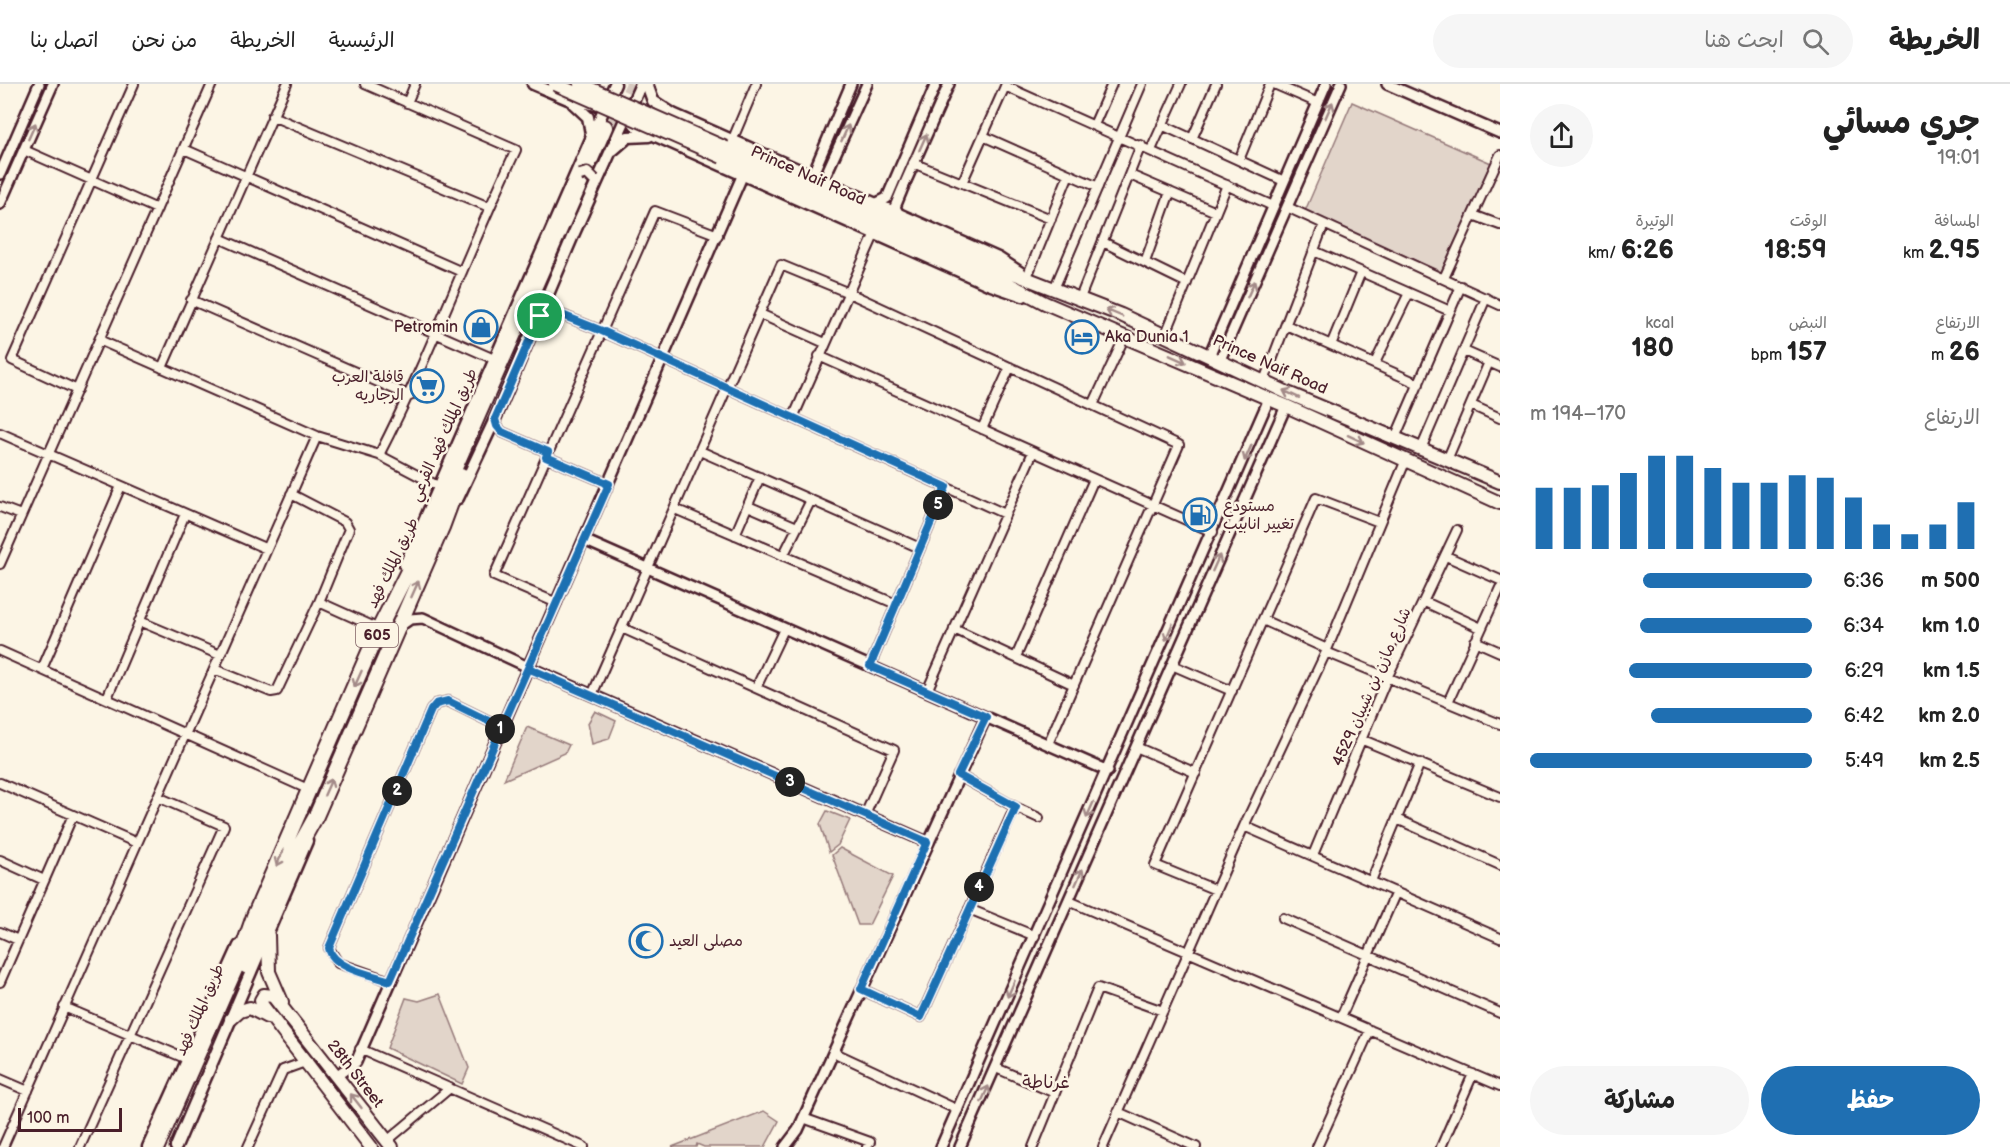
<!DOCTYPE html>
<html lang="ar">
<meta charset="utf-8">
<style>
body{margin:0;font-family:"Balsamiq Sans","Playpen Sans Arabic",sans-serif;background:#f6f6f6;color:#222;direction:rtl;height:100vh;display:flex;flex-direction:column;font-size:22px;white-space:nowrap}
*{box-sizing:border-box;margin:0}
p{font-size:20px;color:#767676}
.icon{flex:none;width:33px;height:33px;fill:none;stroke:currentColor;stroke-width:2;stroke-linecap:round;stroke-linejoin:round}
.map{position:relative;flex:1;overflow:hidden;direction:ltr}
.drawer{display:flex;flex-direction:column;background:#fff;width:510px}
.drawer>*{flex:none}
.scale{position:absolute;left:18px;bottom:15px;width:104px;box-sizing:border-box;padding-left:6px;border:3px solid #4a1f2b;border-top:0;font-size:16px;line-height:21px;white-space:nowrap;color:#4a1f2b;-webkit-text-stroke:4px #fcf5e5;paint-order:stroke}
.pin{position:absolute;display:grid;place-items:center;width:51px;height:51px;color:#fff;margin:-26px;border:3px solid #fff;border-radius:50%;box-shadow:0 2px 6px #0007}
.km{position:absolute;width:30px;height:30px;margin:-15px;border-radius:50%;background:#222;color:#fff;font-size:16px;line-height:30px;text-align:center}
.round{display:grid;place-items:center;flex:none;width:63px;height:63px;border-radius:32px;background:#f6f6f6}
.summary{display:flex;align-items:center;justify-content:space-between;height:102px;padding:0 30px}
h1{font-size:33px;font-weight:700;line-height:45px}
.metrics{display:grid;grid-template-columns:repeat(3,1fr);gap:9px;height:102px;padding:6px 30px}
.metrics div{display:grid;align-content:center}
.metrics b{font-size:26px;font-weight:700}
.metrics small{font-size:16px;font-weight:400}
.metrics p{font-size:16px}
.chart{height:168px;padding:12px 30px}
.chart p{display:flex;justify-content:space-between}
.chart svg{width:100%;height:108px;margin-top:6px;stroke:#1f6fb2;stroke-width:6}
.primary-button{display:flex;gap:12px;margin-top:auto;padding:12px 30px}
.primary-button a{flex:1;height:69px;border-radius:36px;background:#1f6fb2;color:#fff;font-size:24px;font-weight:700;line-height:69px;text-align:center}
.primary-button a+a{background:#f6f6f6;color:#222}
ul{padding:0 30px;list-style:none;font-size:20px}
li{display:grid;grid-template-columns:96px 72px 1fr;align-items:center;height:45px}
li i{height:15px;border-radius:8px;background:#1f6fb2}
header{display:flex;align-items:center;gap:36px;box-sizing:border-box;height:84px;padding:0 30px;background:#fff;border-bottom:2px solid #e0e0e0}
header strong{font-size:28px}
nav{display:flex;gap:33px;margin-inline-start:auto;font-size:21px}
.search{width:420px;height:54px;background:#f6f6f6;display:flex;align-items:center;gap:15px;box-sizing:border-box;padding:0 21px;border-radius:33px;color:#767676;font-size:22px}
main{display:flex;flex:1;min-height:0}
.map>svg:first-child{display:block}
.green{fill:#e2d5ca;stroke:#967a7a;stroke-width:1.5}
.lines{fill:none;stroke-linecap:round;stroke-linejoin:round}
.motorway-tunnel{stroke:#d8cac0;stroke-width:14;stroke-dasharray:14 7;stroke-linecap:butt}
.minor-casing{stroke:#4a1f2b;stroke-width:12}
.tertiary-casing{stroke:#4a1f2b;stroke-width:14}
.secondary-casing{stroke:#4a1f2b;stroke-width:15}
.primary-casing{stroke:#4a1f2b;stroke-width:16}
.motorway-casing{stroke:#4a1f2b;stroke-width:18}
.minor{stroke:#fcf5e5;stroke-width:8}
.tertiary{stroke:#fcf5e5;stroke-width:9}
.secondary{stroke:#fcf5e5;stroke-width:10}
.primary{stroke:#fcf5e5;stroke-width:12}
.motorway{stroke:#fcf5e5;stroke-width:14}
.secondary-bridge-casing{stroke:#4a1f2b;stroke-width:15;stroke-linecap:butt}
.primary-bridge-casing{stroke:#4a1f2b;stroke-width:16;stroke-linecap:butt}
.secondary-bridge{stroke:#fcf5e5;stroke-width:10}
.primary-bridge{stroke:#fcf5e5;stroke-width:12}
.oneway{stroke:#a38a88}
.route-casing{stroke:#fff;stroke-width:12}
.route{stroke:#1f6fb2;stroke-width:8}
.labels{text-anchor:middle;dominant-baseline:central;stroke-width:5;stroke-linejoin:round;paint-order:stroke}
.shield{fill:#fcf5e5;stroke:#7f5f63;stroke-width:1.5}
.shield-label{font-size:15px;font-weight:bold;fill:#4a1f2b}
.street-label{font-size:16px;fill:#4a1f2b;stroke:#fcf5e5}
.poi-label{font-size:16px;fill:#4a1f2b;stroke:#fcf5e5;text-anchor:start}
.neighbourhood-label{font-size:18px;fill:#4a1f2b;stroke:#fcf5e5}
</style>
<header>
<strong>الخريطة</strong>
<div class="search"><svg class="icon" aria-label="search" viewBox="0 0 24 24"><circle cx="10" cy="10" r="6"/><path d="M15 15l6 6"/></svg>ابحث هنا</div>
<nav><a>الرئيسية</a><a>الخريطة</a><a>من نحن</a><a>اتصل بنا</a></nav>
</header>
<main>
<section class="drawer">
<div class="summary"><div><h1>جري مسائي</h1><p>19:01</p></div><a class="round"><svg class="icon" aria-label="share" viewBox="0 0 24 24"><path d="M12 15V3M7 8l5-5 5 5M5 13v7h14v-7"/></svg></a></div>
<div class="metrics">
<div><p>المسافة</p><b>2.95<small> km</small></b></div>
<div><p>الوقت</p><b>18:59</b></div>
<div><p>الوتيرة</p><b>6:26<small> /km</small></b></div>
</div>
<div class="metrics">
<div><p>الارتفاع</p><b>26<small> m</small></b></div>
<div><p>النبض</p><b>157<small> bpm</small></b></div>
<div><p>kcal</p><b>180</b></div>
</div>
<div class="chart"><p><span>الارتفاع</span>170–194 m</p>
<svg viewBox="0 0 160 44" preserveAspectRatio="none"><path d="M5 44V19M15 44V19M25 44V18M35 44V13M45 44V6M55 44V6M65 44V11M75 44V17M85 44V17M95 44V14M105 44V15M115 44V23M125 44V34M135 44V38M145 44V34M155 44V25"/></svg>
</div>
<ul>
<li><b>500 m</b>6:36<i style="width:60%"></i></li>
<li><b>1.0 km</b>6:34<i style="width:61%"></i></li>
<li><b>1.5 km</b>6:29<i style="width:65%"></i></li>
<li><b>2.0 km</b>6:42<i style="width:57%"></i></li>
<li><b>2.5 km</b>5:49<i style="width:100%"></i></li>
</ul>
<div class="primary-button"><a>حفظ</a><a>مشاركة</a></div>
</section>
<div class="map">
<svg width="1500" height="1063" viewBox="0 0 1500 1063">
<rect width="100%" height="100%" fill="#fcf5e5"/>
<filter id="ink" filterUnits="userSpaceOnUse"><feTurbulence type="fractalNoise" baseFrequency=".0167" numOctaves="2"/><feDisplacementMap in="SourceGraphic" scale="12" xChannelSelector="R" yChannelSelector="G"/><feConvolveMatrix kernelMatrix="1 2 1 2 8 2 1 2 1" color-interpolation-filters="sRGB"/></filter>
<g filter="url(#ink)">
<path class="green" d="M1352,18L1491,79L1441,188L1305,127Z
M595,627L616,637L609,655L592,660L588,639Z
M527,643L569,661L565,669L504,696Z
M827,727L850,736L838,761L829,768L820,740Z
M840,764L893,792L869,841H858L832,771Z
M440,910L469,984L462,1000L387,964L406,914L419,917Z
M764,1027L779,1037L765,1063H704L697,1060L696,1063H672Z"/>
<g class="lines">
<path class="motorway-tunnel" d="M611,47L633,0"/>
<g class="minor-casing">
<path id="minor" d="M365,0L516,66C468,167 430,272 379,371
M1274,0L1318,19
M1005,2L1273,122
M407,19L415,0
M272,32L489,123
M1094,41L1112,0
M1162,41L1284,97
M983,52L1098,103
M1192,55L1216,0
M732,57L756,0
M184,65L462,188
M24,66L157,125
M1151,66L1181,0
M1239,76L1270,0
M913,79L1051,135
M1130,91L1216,128
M962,99L1006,0
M1287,123L1500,221
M1473,131L1500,141
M219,154L494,275
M1103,158L1187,199
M1314,167L1450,227
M1145,178L1170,108
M1027,193L1069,90
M1444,194L1500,71
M1054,205L1142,0
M1080,214L1141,61
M191,216L410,312
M760,230L825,259
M540,232L552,227L602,247L1005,430
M1286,241L1419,300
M1165,252L1227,101
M99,256L317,352L379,371L438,402
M1331,261L1361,188
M1464,267L1500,283
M819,272L1213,448
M1375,279L1409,209
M162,284L287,0
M1264,297L1324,140
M77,306L12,276L134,0
M1093,321L1125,252
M1471,321L1500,334
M793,334L875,149
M495,335L497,342L502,348L548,368
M982,345L1010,283
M0,349L267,465
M1395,354L1461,202
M1421,365L1486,214
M700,367L920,464
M546,373L609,400
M1447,376L1489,278
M748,422L797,443
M0,423L21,431
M675,425L896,520
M735,451L760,393
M783,472L811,416
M1446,472L1500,496
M0,480L212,0
M319,518L379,545
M1425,518L1481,544
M557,519L494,492L655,127L718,151
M1263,536L1327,565
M139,537L220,571
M622,544L894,666L865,731
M954,545L1074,601
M1475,557L1500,568
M0,567L310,706
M1326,568L1500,640
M1016,573L1094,395
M1172,581L1232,607
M870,582L946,403
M42,585L121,402
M214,585L271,608L277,607L319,518L349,445L345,438L291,410
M756,604L784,545
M927,607L1033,368
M592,611L781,181L849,209L1179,361L1048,660
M107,614L185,430
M1448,618L1500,504
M1363,656L1500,713
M1136,663L1196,689
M0,699L137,759
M1015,723L1039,734
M1397,735L1500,781
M1244,742L1500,854
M1313,771L1387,594L1457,446
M0,776L44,796
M1371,797L1420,679
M1216,806L1155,781L1316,414L1379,438
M1069,817L1500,1002
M969,825L1035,852
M1283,834L1500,929
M0,848L18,856
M390,897L338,879L329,864L431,626L436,620L448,617L501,643
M0,898L73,731
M861,905L921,933L1015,723L958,691
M64,923L187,975
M1341,933L1396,808
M360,965L584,1063
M833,968L958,1026
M996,984L1055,1009
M0,995L28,1007
M1118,1028L1196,1063
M803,1034L870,1058L867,1063
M387,1057L450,1004
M3,1063L317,352
M80,1063L224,742L158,713
M248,1063L283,986L308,977
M1033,1063L1098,904L1163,927
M1103,1063L1244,742L1326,568L1405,378
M1317,1063L1370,946
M1441,1063L1473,990"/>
</g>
<g class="tertiary-casing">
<path id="tertiary" d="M1387,0L1500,49
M0,90L39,0
M812,92L851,0
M823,97L867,0
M0,120L53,0
M875,120L887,114L936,0
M899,131L895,123L902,106L949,0
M1209,272L1326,0
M1219,278L1341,0
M584,456L1108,687
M400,542L410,535L423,534L528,583L927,758
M336,992L356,978L743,90
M785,1063L798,1046L986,633
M941,1063L1269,315
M960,1063L1286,322"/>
</g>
<g class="secondary-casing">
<path id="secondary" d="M533,0L568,15L597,21
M647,0L653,17L673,30L998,174L1021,189
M573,19L588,33L591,50
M629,33L637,43L658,53L988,200L1023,212
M613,66L628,53L649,52
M458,414L495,335L574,149L641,0
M405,481L615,0
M148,1063L239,862
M176,1063L307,757"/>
</g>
<g class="primary-casing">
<path id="primary" d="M726,64L995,182L1121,231L1290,310L1500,398
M722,73L990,190L1045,219L1286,322L1500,419
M268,851L269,888L282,918
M231,935L240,927L250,924L267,933
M371,1063L262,921L261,916L264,911L273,912L392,1063"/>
</g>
<g class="motorway-casing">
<path id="motorway" d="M246,882L296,768L316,732L442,443L461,392
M157,1063L237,881L254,832L379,545L421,461L605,43"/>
</g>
<use href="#minor" class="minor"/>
<use href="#tertiary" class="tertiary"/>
<use href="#secondary" class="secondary"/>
<use href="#primary" class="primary"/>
<use href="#motorway" class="motorway"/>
<g class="secondary-bridge-casing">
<path id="secondary-bridge" d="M580,91L587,89L594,96"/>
</g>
<g class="primary-bridge-casing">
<path id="primary-bridge" d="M555,0L722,73
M580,0L726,64"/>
</g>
<use href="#secondary-bridge" class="secondary-bridge"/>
<use href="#primary-bridge" class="primary-bridge"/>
</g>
<defs><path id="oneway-shaft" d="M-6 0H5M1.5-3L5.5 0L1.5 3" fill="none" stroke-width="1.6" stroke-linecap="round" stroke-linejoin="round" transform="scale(1.5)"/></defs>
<g class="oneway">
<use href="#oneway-shaft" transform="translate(1329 26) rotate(-66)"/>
<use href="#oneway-shaft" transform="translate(32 47) rotate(-66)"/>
<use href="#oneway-shaft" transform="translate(845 49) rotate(-66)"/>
<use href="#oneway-shaft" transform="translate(923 58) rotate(-66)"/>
<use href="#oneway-shaft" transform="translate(1251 205) rotate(-66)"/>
<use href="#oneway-shaft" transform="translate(1114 229) rotate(-157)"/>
<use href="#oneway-shaft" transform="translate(1178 275) rotate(24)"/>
<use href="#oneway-shaft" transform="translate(1291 310) rotate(-155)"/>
<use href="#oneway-shaft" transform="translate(1356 355) rotate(25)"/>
<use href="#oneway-shaft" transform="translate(1248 369) rotate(114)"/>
<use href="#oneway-shaft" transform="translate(1216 479) rotate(-66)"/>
<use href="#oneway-shaft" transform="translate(415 505) rotate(-66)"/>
<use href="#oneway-shaft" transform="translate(1169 548) rotate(113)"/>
<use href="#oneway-shaft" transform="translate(358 595) rotate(114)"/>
<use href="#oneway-shaft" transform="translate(328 703) rotate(-66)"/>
<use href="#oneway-shaft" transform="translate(1090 726) rotate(114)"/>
<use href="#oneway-shaft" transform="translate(280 774) rotate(114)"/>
<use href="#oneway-shaft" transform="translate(1079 793) rotate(-66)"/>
<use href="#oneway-shaft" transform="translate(1011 905) rotate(114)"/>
<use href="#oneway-shaft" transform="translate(985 1010) rotate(-66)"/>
<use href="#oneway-shaft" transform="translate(356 1017) rotate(-128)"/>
</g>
</g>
<g class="lines" filter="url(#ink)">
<g class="route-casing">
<path id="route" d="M540,232L495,335L497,342L502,348L548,368L546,373L609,400C536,565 463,731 390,897C373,891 333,885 329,864L431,626L436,620L448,617L501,643L528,584L927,758L861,905L921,933L1016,723L958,691L986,633L870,582L946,403L602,247L552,227L540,232"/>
</g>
<use href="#route" class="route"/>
</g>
<defs>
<g id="shop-ring" transform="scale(1.725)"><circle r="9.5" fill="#fcf5e5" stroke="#1f6fb2" stroke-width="1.5"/><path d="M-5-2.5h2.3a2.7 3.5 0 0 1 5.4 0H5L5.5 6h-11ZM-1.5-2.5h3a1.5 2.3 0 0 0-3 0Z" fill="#1f6fb2"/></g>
<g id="hotel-ring" transform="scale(1.725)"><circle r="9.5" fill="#fcf5e5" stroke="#1f6fb2" stroke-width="1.5"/><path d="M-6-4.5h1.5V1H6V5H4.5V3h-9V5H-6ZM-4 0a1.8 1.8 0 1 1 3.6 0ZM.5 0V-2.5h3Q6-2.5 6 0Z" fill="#1f6fb2"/></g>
<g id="supermarket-ring" transform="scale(1.725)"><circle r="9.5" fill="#fcf5e5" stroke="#1f6fb2" stroke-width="1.5"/><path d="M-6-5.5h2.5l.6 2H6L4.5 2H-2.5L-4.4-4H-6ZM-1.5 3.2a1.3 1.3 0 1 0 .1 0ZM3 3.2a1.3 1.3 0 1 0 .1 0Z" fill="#1f6fb2"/></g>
<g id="fuel-ring" transform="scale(1.725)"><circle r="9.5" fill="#fcf5e5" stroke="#1f6fb2" stroke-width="1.5"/><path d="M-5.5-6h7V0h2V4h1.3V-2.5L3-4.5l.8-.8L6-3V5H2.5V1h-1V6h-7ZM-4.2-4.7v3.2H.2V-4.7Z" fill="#1f6fb2"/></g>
<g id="mosque-ring" transform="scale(1.725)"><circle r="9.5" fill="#fcf5e5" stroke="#1f6fb2" stroke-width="1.5"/><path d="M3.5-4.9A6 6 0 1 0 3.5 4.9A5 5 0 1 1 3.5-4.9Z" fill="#1f6fb2"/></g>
</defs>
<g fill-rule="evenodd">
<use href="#shop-ring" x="481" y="243"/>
<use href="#hotel-ring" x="1082" y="253"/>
<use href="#supermarket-ring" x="427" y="302"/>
<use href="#fuel-ring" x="1200" y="431"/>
<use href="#mosque-ring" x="646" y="857"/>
</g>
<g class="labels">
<rect class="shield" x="356" y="539" width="42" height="24" rx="4.5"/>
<g class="shield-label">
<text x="377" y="551">605</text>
</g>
<g class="street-label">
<text transform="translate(808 92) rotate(24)">Prince Naif Road</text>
<text transform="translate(1270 281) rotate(24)">Prince Naif Road</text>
<text transform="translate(444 351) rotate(-66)">طريق الملك فهد الفرعي</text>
<text transform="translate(393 479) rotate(-64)">طريق الملك فهد</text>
<text transform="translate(1372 603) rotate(-66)">شارع مازن بن شيبان 4529</text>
<text transform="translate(200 926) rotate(-66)">طريق الملك فهد</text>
<text transform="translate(355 990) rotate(52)">28th Street</text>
</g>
<g class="poi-label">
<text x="458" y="243" text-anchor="end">Petromin</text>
<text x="1105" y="253">Aka Dunia 1</text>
<text x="404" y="293" text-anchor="end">قافلة العرب<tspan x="404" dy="18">الرجاريه</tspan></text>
<text x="1223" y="422">مستودع<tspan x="1223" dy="18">تغيير انابيب</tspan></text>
<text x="669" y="857">مصلى العيد</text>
</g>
<g class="neighbourhood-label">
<text x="1046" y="998">غرناطة</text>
</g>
</g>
</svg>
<div class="scale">100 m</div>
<div class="pin" style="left:540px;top:232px;background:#1e9e55"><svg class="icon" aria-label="arrive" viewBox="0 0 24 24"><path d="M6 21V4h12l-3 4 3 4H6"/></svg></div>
<b class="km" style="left:500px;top:645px">1</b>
<b class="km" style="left:397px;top:707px">2</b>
<b class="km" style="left:790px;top:698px">3</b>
<b class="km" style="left:979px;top:803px">4</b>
<b class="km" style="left:938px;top:421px">5</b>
</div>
</main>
